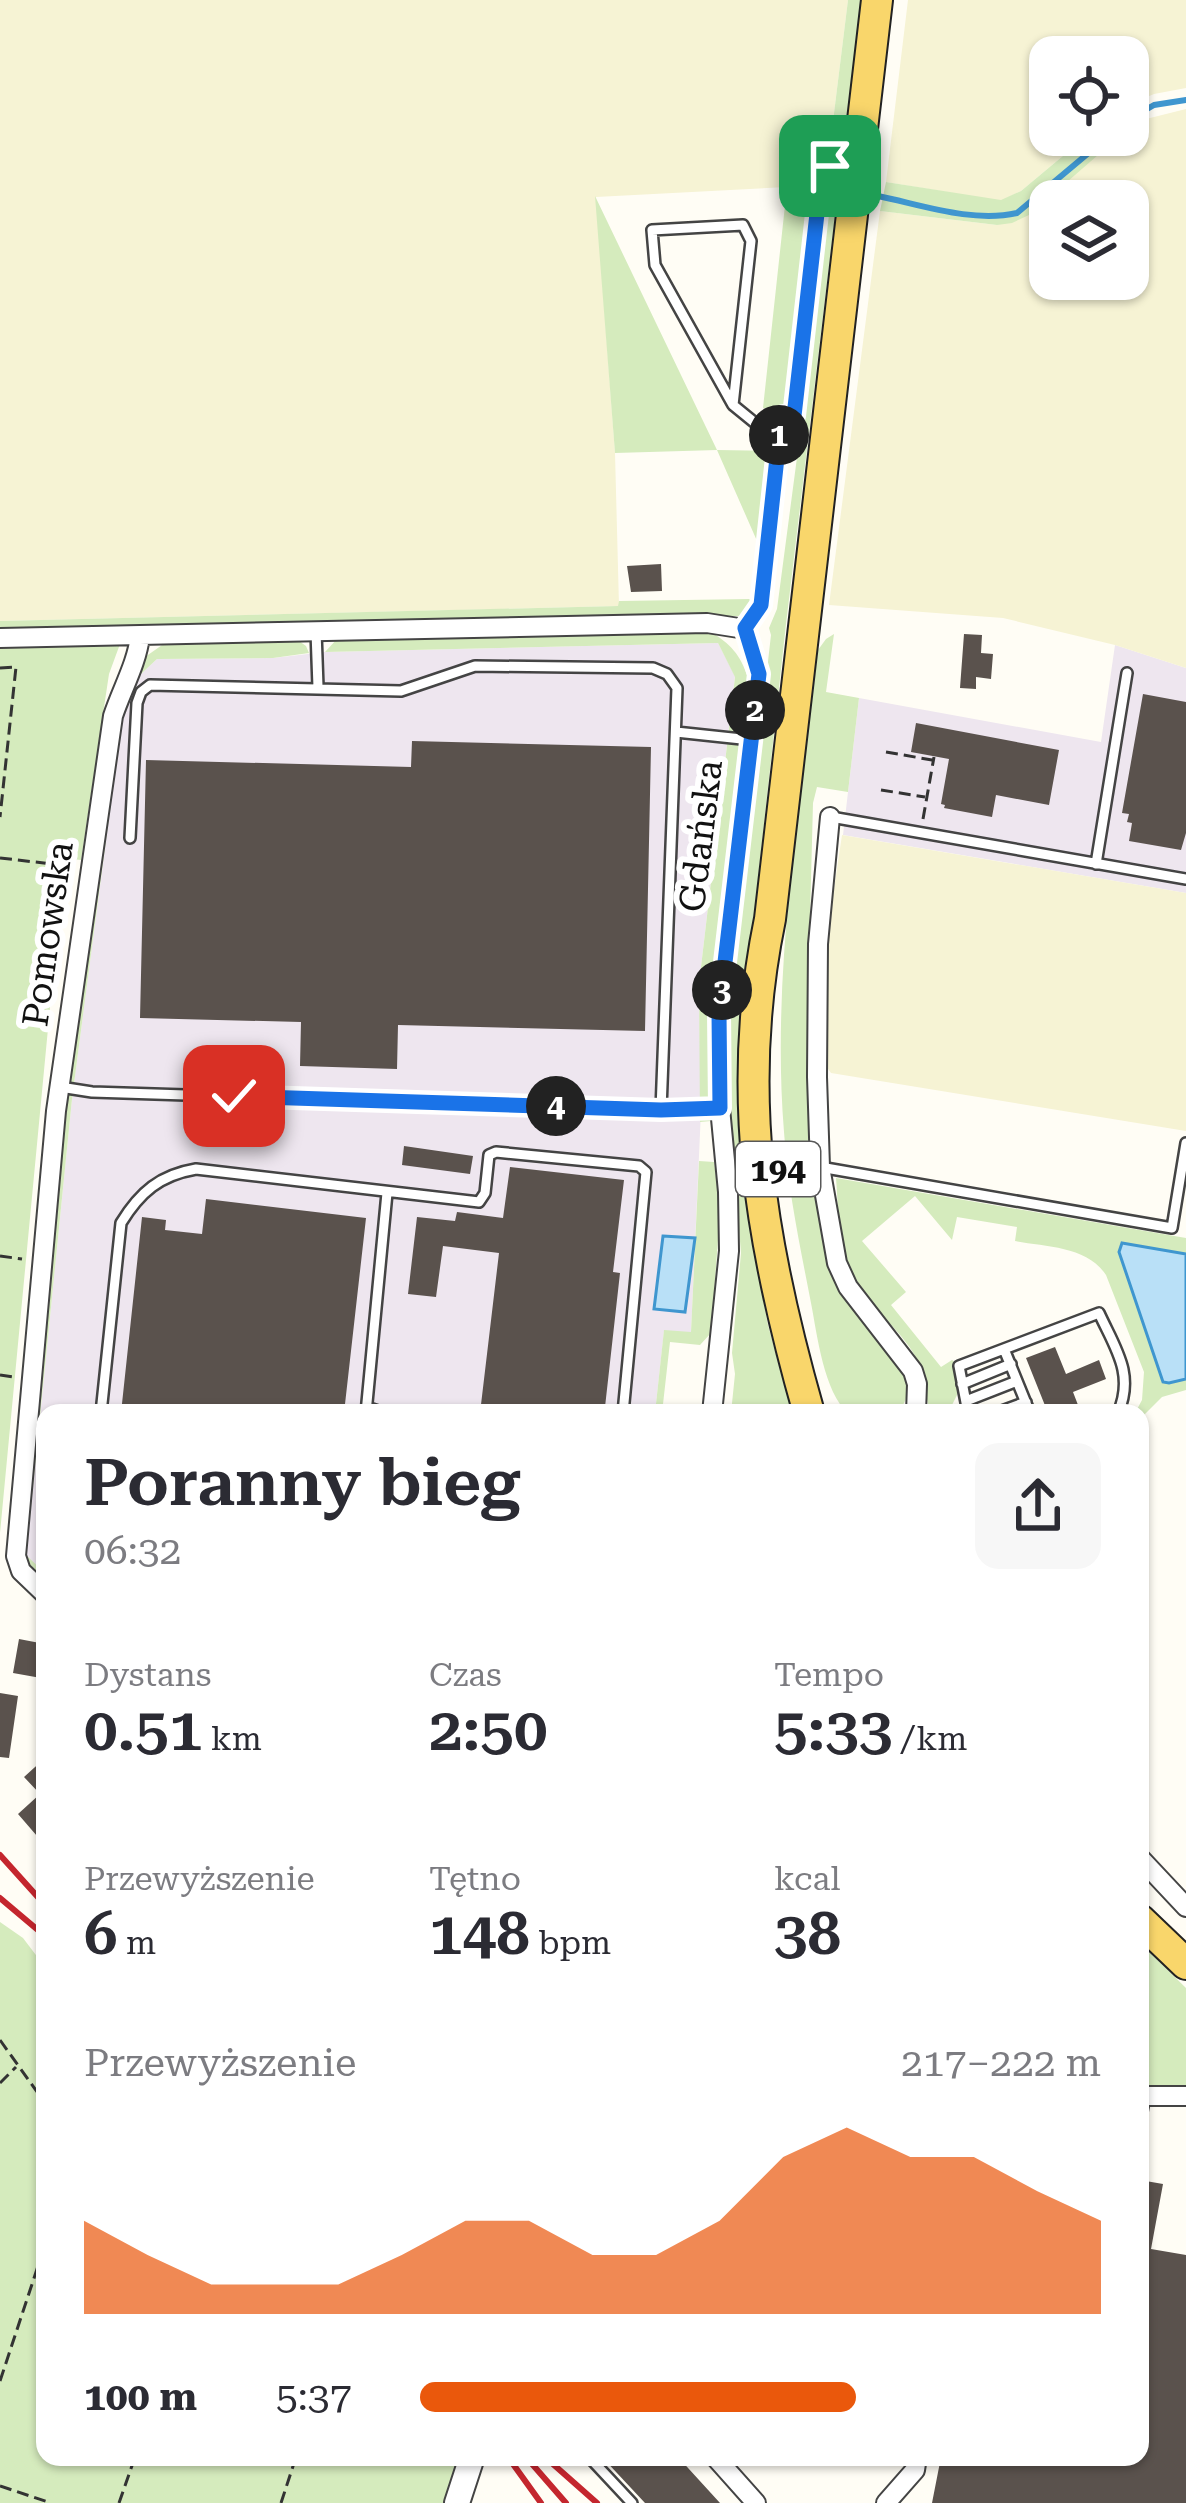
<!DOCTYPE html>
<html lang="pl">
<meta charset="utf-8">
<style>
body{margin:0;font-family:"Roboto Serif",serif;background:#f7f7f7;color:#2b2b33;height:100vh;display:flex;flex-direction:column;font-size:45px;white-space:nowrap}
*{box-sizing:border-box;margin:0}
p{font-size:39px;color:#7c7c81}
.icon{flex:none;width:66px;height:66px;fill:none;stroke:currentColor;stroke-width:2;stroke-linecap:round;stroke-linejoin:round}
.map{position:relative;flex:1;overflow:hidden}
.details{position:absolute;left:36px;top:1404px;width:1113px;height:1062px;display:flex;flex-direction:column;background:#fff;border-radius:24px;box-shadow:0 3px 9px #0004}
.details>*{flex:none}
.fabs{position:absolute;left:1029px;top:36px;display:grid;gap:24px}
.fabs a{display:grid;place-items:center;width:120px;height:120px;border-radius:24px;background:#fff;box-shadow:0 3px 9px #0004;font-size:60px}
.pin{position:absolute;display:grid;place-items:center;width:102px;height:102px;color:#fff;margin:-51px;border-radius:24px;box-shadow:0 6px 18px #0006}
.km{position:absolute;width:60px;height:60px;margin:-30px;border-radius:50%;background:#222;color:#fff;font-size:33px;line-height:60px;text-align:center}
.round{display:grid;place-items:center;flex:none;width:126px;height:126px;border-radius:24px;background:#f7f7f7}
.head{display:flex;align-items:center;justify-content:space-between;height:204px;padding:0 48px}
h1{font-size:66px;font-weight:600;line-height:90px}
.stats{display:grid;grid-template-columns:repeat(3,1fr);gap:18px;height:204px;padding:12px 48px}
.stats div{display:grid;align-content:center}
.stats b{font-size:60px;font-weight:600}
.stats small{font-size:33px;font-weight:400}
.stats p{font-size:33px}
.chart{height:336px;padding:24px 48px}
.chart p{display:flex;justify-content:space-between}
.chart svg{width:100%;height:216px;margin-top:12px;fill:#ea580c;opacity:.7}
ul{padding:0 48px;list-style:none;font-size:39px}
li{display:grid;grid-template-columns:192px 144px 1fr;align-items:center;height:90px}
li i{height:30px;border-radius:15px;background:#ea580c}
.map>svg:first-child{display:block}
.industrial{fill:#eee6ef}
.farmland{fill:#f6f3d4;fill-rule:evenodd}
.green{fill:#d5ebbd}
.water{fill:#b9e0f7;stroke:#3f96cf;stroke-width:3}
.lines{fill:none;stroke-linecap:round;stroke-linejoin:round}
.stream{stroke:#3f96cf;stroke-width:6}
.building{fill:#5a524d}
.service-casing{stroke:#444;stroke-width:14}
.minor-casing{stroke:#444;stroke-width:22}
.tertiary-casing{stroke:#444;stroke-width:28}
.primary-casing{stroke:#222;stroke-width:34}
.path{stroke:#333;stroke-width:3;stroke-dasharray:12 6;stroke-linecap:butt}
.service{stroke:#fff;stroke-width:9}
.minor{stroke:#fff;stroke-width:18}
.tertiary{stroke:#fff;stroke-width:24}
.primary{stroke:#f9d66b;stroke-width:30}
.rail{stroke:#c4262e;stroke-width:6}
.route-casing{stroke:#fff;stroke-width:24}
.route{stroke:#1a73e8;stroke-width:15}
.labels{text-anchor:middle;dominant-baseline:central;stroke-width:12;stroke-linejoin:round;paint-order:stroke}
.shield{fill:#fff;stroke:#585858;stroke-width:3}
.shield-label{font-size:33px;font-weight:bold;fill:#111}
.street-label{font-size:36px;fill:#111;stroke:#fff}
</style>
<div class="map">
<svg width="1186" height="2503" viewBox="0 0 1186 2503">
<rect width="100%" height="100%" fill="#fffdf5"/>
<path class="industrial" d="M718,643L735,676L699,984L701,1111L691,1333L664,1331L655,1413H45V1573L26,1556L72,1099L126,688L157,659L273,658L325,652Z
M1115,645L1186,668V893L843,835L859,698L1101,742Z"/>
<path class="farmland" d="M0,0H848L824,194L787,187L596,197L615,453L619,606L0,621Z
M908,0H1186V88L1154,94L1128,105V57H1050V135H1088L1021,191L1001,201L886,182Z
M1186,109V668L1115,645L1003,618L829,605L880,211L997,225L1121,135H1128V131L1146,119ZM1050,201H1128V279H1050Z
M842,835L1186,893V1131L831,1073L826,1066V943Z"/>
<path class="green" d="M848,0H861L786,624L745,997L740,1082L739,1129L751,1233L768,1325L792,1413H731L735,1374L732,1353L741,1253L728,1100L729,1003L771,635L769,628L777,609L803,412L763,408L787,187L824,194Z
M1088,135H1121L1029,215L1012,223L997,225L880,211L886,182L1001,200L1021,191Z
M595,196L717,450L785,451L767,596L758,616H619L0,630V621L618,606L619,601L750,599L763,585L761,550L717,450L615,453Z
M709,631C731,644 740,654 748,678L710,1002L711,1121L700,1122L699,984L735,677L718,643L325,652L337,639Z
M834,634L826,692L859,698L848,792L817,787L813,803L808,994L809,1169L828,1260L902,1369C908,1385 911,1402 895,1413H848C824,1393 817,1334 811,1303C800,1246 788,1190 784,1132C771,972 800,809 818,650L826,639Z
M299,641L306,646L309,653L273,658L157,659L126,688L72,1099L26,1555L45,1573V1586L25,1567L21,1555L40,1374L66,1074L122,688L135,664L165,643Z
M120,644L109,674L81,860L72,859L51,997L0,1533V647Z
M699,1161L714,1162L719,1200V1227L711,1333L700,1345L670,1342L662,1413H655L664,1330L691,1332Z
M836,1178L1186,1238V1390L1162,1397L1140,1419V1413H1135L1142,1400L1144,1372L1106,1275C1087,1246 1047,1247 1015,1241L1017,1227L957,1217L952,1240L915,1196L862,1241L906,1292L891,1305L941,1367L952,1360L955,1362L958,1393L948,1413H932C924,1400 927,1383 921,1368C909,1337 877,1314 858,1287C837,1255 839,1215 836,1178Z
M0,1922L23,1938L45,1967V2457H456L458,2460L445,2503H0Z
M1140,1943L1186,1988V2086H1140Z"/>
<path class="water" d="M663,1236L695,1238L685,1312L654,1309Z
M1122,1243L1186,1254V1379L1169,1383L1163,1382L1119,1252Z"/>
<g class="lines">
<path class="stream" d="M1128,120L1154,105L1186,100
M878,196C922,205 972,223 1017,213L1110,135"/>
</g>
<path class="building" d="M661,564L662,591L631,592L627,566Z
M964,634L982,635L981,653L993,654L991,679L976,677V689L960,688Z
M1143,694L1186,702V833L1181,850L1129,841L1132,823L1127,822L1129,814L1122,813Z
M916,723L1059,750L1049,805L996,795L992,817L944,808L945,805L941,804L949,759L911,752Z
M412,741L651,747L645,1031L398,1025L397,1069L300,1066L301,1022L140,1018L146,760L411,767Z
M404,1146L473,1156L470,1174L402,1165Z
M510,1167L624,1180L613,1272L620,1273L605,1407L598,1406L597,1413H480L499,1253L443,1246L436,1297L408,1294L417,1217L455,1221L457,1212L503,1218Z
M206,1199L366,1218L344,1413H121L142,1217L166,1220L165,1230L202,1234Z
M1055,1347L1066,1374L1099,1360L1106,1379L1073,1392L1078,1405L1058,1413H1048L1026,1358Z
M19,1639L45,1644L41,1678L13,1673Z
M0,1693L18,1696L9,1758L0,1757Z
M45,1758V1829L37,1836L18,1814L40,1794L24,1777Z
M1140,2180L1163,2184L1151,2249L1186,2255V2503H932L941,2457H1140Z
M602,2457H678L720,2503H645Z"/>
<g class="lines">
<g class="service-casing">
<path id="service" d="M733,405L655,265L652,230L743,225L751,241L733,405L760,427L780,430
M745,629L761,605L783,416
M316,631L318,687
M676,732L751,740
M831,817L1186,879
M130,838L137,703L141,692L150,685L401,691L475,666L653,668L667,674L677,688L661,1110
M1096,864L1127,673
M60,1087L92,1092L661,1110L720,1108
M820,1167L1172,1228L1186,1143
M1004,1349L1030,1413
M962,1384L1011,1364
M966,1401L1017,1381
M366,1407L384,1413
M101,1413L121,1223C140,1192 160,1175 196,1169L479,1202L485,1193L489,1155L496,1152L639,1166L646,1172L623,1413
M366,1413L387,1193
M968,1413L959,1366L1099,1313C1115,1348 1135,1374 1118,1413
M996,1413L1026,1402
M1140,2122L1145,2096
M589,2457L632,2503"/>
</g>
<g class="minor-casing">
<path id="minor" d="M0,638L707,623L745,629L759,674L719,1014L720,1108L728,1192L729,1251L712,1413
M830,817L818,944L817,1077L820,1167L837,1263L848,1287L913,1371L917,1384L916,1413
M45,1594L21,1571L16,1556L56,1111L113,716C122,689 137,663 140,636
M1140,1858L1186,1907
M1140,2096H1186
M715,2457L756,2503
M886,2503L915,2470L917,2457"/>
</g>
<g class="tertiary-casing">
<path id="tertiary" d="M457,2503L472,2457"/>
</g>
<g class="primary-casing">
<path id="primary" d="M809,1413C761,1245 734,1093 770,919L877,0
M1140,1920L1186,1964"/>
</g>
<path class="path" d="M795,406L818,205L829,166L837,120
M0,668L16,667L0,817
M886,752L932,760
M881,790L925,797
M923,819L934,757
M0,858L70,866
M0,1256L22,1259
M0,1375L13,1377
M0,2040L45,2103
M0,2083L16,2067
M0,2381L41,2257L45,2253
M0,2486L51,2503
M119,2503L135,2457
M281,2503L296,2457"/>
<use href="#service" class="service"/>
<use href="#minor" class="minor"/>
<use href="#tertiary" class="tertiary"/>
<use href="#primary" class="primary"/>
<path class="rail" d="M0,1855L45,1905
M0,1898L45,1936
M508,2457L541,2503
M526,2457L566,2503
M545,2457L597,2503"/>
</g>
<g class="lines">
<g class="route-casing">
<path id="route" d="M234,1096L661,1110L720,1108L719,1013L759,674L745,628L761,605L780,430L783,416H794L818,205L830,166"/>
</g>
<use href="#route" class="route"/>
</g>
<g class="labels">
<rect class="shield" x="736" y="1142" width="84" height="54" rx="9"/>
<g class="shield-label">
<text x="778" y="1169">194</text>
</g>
<g class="street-label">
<text transform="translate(701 836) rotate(-83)">Gdańska</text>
<text transform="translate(48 934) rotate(-82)">Pomowska</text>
</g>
</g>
</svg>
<div class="fabs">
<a><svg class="icon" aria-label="locate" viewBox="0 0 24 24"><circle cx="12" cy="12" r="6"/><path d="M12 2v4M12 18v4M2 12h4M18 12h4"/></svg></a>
<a><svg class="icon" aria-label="layers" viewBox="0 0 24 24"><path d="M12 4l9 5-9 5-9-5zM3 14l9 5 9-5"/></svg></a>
</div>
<div class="pin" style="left:830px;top:166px;background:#1e9e55"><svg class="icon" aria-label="arrive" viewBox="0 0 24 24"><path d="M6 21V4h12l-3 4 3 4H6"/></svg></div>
<div class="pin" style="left:234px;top:1096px;background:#d93025"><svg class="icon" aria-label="check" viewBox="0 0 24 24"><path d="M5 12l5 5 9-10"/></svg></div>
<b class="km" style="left:779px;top:435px">1</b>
<b class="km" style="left:755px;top:710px">2</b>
<b class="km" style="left:722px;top:990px">3</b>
<b class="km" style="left:556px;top:1106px">4</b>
<section class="details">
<div class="head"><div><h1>Poranny bieg</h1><p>06:32</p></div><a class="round"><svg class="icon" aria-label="share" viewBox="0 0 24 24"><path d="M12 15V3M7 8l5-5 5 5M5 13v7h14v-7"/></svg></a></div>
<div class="stats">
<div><p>Dystans</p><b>0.51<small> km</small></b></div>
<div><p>Czas</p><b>2:50</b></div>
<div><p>Tempo</p><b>5:33<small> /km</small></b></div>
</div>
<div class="stats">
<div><p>Przewyższenie</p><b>6<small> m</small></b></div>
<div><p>Tętno</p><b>148<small> bpm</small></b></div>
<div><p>kcal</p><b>38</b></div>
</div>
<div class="chart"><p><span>Przewyższenie</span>217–222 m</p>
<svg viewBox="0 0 160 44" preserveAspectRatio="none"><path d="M0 44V25L10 32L20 38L30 38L40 38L50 32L60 25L70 25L80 32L90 32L100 25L110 12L120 6L130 12L140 12L150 19L160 25V44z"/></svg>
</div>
<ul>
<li><b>100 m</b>5:37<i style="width:64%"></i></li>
</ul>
</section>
</div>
